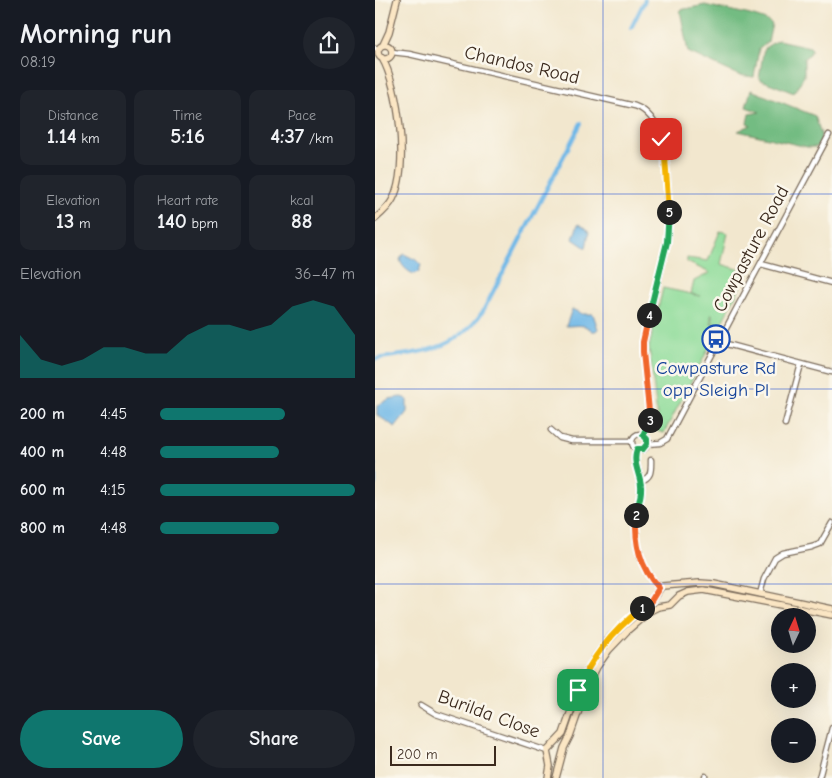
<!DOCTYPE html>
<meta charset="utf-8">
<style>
body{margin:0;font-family:"Comic Neue",sans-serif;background:#20242c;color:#f1f3f6;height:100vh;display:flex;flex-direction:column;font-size:19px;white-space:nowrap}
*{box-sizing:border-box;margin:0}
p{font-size:16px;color:#9ea1a6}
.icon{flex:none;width:28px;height:28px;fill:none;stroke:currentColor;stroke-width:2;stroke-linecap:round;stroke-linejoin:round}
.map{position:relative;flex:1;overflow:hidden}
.panel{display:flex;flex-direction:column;background:#171b24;width:375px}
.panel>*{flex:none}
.needle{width:32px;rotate:4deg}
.buttons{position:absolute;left:396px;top:608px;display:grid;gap:10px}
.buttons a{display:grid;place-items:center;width:45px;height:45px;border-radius:50%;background:#171b24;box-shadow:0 5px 20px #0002;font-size:25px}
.scale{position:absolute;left:15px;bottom:12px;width:106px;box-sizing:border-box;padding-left:5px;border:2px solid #3b2a1e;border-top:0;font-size:14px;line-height:18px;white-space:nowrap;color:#3b2a1e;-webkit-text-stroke:4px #fbf7ec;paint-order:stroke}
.pin{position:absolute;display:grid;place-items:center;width:42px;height:42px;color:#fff;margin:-21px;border-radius:10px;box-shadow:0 2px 8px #0006}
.km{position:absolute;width:25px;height:25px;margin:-12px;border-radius:50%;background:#222;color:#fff;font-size:14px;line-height:25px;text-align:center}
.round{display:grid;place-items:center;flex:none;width:52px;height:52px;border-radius:26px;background:#20242c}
.headline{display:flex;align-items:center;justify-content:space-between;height:85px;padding:0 20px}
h1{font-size:28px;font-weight:600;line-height:38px}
.stats{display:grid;grid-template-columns:repeat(3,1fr);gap:8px;height:85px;padding:5px 20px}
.stats div{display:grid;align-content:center;border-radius:10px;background:#20242c;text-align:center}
.stats b{font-size:21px;font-weight:600}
.stats small{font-size:14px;font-weight:400}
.stats p{font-size:14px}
.chart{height:140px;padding:10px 20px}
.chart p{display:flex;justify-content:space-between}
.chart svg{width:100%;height:90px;margin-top:5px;fill:#0f766e;opacity:.7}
.cta{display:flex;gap:10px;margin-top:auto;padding:10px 20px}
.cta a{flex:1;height:58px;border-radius:30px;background:#0f766e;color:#fff;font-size:20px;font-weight:600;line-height:58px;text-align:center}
.cta a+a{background:#20242c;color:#f1f3f6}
ul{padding:0 20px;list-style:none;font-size:16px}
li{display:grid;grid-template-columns:80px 60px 1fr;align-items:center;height:38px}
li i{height:12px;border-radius:6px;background:#0f766e}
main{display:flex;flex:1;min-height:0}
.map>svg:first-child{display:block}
.green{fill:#8fdc9a;stroke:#65835c}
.forest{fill:#73bc82;stroke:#577350}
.water{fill:#6fb8e7;stroke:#557182}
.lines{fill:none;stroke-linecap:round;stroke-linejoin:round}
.canal{stroke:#6fb8e7;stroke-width:4}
.street-casing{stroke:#7b6c5c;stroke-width:7}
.secondary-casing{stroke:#7b6c5c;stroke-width:8}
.street{stroke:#fff;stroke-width:4.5}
.secondary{stroke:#fbe6c4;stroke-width:5.5}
.split-1-casing{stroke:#fff;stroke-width:10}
.split-2-casing{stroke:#fff;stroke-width:10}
.split-3-casing{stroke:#fff;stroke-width:10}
.split-4-casing{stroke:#fff;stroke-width:10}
.split-5-casing{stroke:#fff;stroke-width:10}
.split-6-casing{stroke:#fff;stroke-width:10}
.split-1{stroke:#f5b400;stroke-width:6}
.split-2{stroke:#f0652b;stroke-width:6}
.split-3{stroke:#22a559;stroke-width:6}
.split-4{stroke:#f0652b;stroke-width:6}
.split-5{stroke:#22a559;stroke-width:6}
.split-6{stroke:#f5b400;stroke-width:6}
.grid{fill:none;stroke:#1d4ed8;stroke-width:1;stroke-opacity:0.55}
.labels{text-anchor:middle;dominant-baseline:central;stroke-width:5;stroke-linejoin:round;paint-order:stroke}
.street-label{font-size:19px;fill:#3b2a1e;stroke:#fbf7ec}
.transit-label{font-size:19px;fill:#164399;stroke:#fbf7ec}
</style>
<main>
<section class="panel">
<div class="headline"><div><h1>Morning run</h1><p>08:19</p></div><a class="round"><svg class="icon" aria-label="share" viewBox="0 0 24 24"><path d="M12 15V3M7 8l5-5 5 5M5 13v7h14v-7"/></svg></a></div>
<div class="stats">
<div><p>Distance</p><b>1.14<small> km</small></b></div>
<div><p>Time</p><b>5:16</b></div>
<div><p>Pace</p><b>4:37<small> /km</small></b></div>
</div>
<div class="stats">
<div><p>Elevation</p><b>13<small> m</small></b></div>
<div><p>Heart rate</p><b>140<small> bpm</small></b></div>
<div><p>kcal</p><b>88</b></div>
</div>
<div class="chart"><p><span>Elevation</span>36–47 m</p>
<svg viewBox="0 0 160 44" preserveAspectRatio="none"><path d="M0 44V23L10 35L20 38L30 35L40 29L50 29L60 32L70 32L80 23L90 18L100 18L110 21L120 18L130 9L140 6L150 9L160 23V44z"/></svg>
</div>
<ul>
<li><b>200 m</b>4:45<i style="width:64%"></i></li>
<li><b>400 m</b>4:48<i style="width:61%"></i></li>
<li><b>600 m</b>4:15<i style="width:100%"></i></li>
<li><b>800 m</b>4:48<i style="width:61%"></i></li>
</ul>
<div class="cta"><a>Save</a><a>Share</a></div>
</section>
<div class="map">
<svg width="457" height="778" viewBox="0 0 457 778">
<rect width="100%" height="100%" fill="#fbf7ec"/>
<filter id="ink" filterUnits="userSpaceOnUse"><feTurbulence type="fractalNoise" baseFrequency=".02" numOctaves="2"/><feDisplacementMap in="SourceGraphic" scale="10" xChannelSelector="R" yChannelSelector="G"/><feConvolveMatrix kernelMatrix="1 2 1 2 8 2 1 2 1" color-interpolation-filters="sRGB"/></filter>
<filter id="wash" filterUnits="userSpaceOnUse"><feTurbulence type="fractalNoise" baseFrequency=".0096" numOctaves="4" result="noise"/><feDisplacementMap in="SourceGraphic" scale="20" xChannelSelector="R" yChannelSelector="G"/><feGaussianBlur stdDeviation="1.12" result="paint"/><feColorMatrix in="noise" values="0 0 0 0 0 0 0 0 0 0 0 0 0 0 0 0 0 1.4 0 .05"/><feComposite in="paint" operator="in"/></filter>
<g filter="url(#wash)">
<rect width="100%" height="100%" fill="#f2e7ce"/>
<path class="green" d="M345,231L353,233L346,264L373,272L346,324L337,323V314L336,316V324L346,325L289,433L282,431L283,423L274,347L288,288L326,296L316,294L319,281L335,273L312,262V258L333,261Z"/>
<path class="forest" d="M330,5C345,9 387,15 397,24L393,42L384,49L379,77L363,75L313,52L305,10Z
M403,40L435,47L437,49L435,54L429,58V76L419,93L384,79L388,53L391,47Z
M376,90L440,116L446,134V142L442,147H432L363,131L376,125L372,123L374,114L385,112L371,107Z"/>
<path class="water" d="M203,224L211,228L214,232L211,248L198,239Z
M29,254L41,260L46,265L44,271L39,274C33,272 26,266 25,259Z
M197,309L207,314H218L223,329L221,331H217C210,323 201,326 191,326Z
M26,397L32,399V412L20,427L2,415V406L14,399Z"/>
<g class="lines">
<path class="canal" d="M256,28L270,0
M0,359C44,352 81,352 108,311L206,123
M0,465V484"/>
</g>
</g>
<g filter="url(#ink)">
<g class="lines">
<g class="street-casing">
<path id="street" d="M0,48L4,49
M17,52L34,54L260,106C291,117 291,165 293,192C293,209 295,225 292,242L268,346L275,416L274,422L268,435
M386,264L457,283
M344,342L457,372
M410,424L426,364
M176,430L185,438L197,441H257
M257 442a8 8 0 1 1 16 0a8 8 0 1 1-16 0Z
M272,444L285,443L292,439L454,135
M262,449C257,463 266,473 266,487C267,496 263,505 262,513C258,541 265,568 284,588
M265,481C277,478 276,470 276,460
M385,594L389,579L400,558L408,553L437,547L445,544L457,523
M46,705L61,714L172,751
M330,778V776
M444,778L457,728"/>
</g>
<g class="secondary-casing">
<path id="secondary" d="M8,45L14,32L22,0
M3 52a7 7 0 1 1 14 0a7 7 0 1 1-14 0Z
M0,219C7,213 14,207 18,199C34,168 24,87 7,58
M173,778L175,766L172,751L188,734L206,682L220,657L236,636L276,601L287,586L325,583L339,584L457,609
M181,778L189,748L195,736L212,687L222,667L234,650L252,631L275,611L283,607L295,605L304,596L313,592L329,590L457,615"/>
</g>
<use href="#street" class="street"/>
<use href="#secondary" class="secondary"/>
</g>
</g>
<g class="lines" filter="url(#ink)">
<g class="split-1-casing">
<path id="split-1" d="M203,690C216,657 239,630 267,608"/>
</g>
<g class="split-2-casing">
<path id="split-2" d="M261,515C260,543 264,567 284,588L276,601L267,608"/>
</g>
<g class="split-3-casing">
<path id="split-3" d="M261,515C263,505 267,495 266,486C265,473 257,463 262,449H268L272,444V439L268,435L275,420"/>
</g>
<g class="split-4-casing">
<path id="split-4" d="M274,315L268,342V352L275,420"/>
</g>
<g class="split-5-casing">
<path id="split-5" d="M274,315L292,242L294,212"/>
</g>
<g class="split-6-casing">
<path id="split-6" d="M286,139L290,157L294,212"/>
</g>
<use href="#split-1" class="split-1"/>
<use href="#split-2" class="split-2"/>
<use href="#split-3" class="split-3"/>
<use href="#split-4" class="split-4"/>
<use href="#split-5" class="split-5"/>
<use href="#split-6" class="split-6"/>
</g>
<path class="grid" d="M228,0V778M0,194H457M0,389H457M0,584H457"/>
<defs>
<g id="bus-ring" transform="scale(1.4375)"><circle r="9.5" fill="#fbf7ec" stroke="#1a4fb4" stroke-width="1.5"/><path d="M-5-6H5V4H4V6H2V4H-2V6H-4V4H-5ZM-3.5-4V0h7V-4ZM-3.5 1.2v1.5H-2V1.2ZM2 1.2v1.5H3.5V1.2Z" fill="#1a4fb4"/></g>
</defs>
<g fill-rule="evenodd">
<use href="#bus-ring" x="341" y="339"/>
</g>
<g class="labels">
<g class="street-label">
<text transform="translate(147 65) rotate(13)">Chandos Road</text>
<text transform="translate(376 249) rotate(-62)">Cowpasture Road</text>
<text transform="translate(114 714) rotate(20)">Burilda Close</text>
</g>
<g class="transit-label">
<text x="341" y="368">Cowpasture Rd<tspan x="341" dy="22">opp Sleigh Pl</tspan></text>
</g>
</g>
</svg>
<div class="buttons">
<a><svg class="needle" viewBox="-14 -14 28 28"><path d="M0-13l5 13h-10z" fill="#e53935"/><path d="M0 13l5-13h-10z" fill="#9ea1a6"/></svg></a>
<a>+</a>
<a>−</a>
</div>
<div class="scale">200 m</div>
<div class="pin" style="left:203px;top:690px;background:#1e9e55"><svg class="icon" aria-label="arrive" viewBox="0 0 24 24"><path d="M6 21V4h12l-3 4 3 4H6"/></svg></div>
<div class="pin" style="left:286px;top:139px;background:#d93025"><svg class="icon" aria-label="check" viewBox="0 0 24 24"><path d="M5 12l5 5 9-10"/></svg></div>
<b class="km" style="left:267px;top:608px">1</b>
<b class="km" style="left:261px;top:515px">2</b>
<b class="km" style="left:275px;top:420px">3</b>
<b class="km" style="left:274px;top:315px">4</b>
<b class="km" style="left:294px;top:212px">5</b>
</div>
</main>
